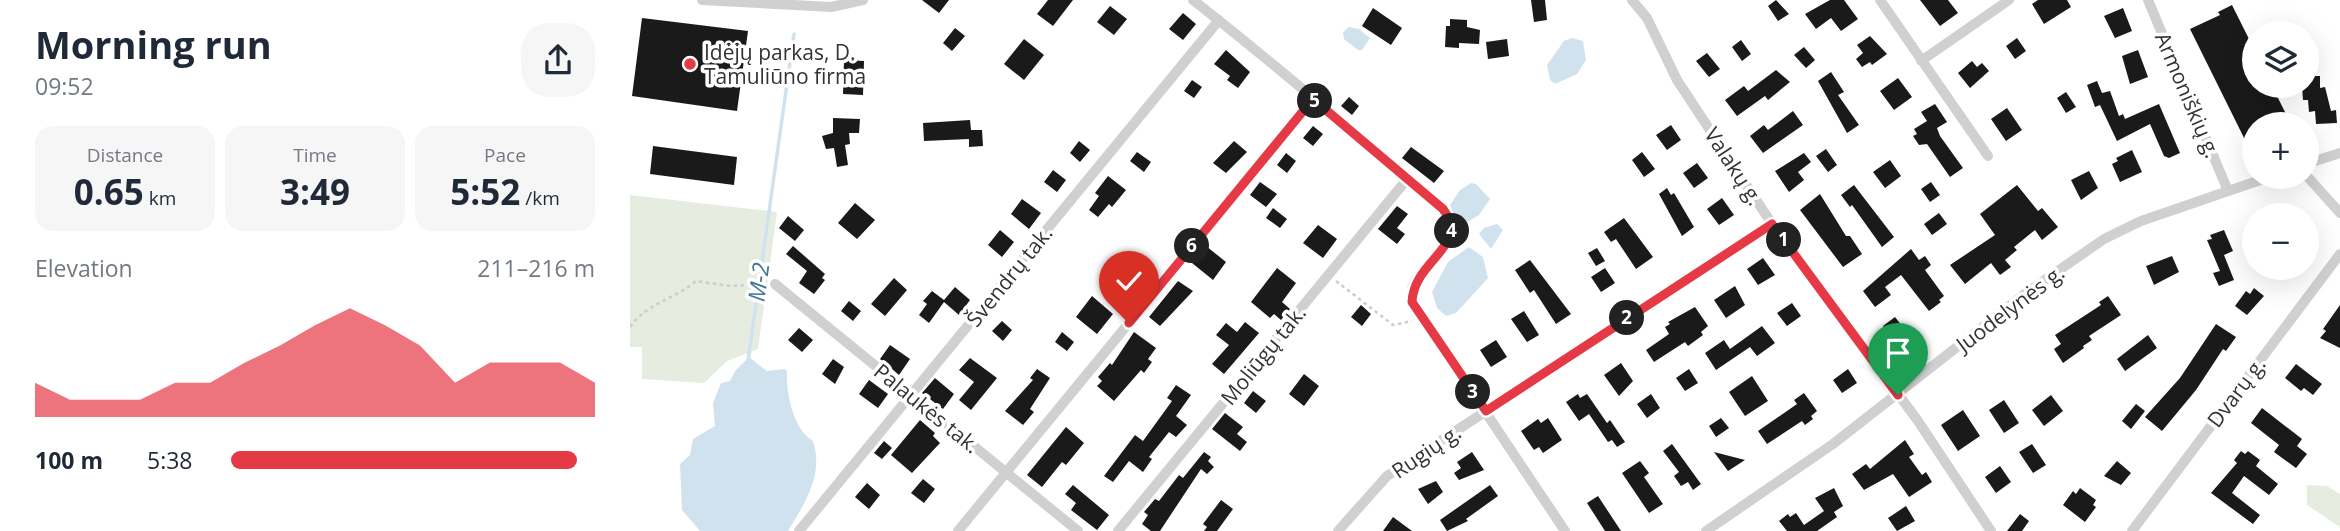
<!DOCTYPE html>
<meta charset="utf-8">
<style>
body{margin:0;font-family:"Open Sans",sans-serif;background:#f6f6f7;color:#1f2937;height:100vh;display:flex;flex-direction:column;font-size:26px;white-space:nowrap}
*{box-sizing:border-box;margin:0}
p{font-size:23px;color:#747a83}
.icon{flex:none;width:38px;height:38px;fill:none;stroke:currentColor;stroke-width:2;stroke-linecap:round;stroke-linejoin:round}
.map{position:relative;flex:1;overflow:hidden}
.details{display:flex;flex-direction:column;background:#fff;width:630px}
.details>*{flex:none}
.tools{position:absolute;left:1612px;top:21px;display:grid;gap:14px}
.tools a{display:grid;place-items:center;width:77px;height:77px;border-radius:50%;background:#fff;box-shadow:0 7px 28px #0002;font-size:35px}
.pin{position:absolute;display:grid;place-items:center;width:60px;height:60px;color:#fff;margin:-72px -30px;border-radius:50% 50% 50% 0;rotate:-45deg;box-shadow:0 0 7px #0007}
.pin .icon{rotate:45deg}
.km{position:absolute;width:35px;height:35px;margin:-18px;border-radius:50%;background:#222;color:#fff;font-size:19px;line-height:35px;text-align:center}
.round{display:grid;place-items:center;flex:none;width:74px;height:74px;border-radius:28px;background:#f6f6f7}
.head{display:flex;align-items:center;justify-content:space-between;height:119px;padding:0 35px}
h1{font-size:38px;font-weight:700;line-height:52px}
.figures{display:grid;grid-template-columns:repeat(3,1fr);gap:10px;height:119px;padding:7px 35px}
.figures div{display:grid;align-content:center;border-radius:18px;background:#f6f6f7;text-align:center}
.figures b{font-size:35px;font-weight:700}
.figures small{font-size:19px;font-weight:400}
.figures p{font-size:19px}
.chart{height:196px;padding:14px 35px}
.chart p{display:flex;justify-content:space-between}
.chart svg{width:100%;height:126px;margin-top:7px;fill:#e63946;opacity:.7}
ul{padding:0 35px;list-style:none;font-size:23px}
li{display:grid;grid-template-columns:112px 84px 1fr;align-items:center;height:52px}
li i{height:18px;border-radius:9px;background:#e63946}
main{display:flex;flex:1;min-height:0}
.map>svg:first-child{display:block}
.green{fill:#e6ecdf}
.water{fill:#cfe2ee}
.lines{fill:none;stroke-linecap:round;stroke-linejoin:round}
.stream{stroke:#cfe2ee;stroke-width:3.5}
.building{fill:#1a1a1a}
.path{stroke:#cdcdcd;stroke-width:2.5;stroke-dasharray:3.5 3.5;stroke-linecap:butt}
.street{stroke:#d0d0d0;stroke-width:10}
.route-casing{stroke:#fff;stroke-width:14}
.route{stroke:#e63946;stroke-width:9}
.poi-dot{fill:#e63946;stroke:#fff;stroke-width:2.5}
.labels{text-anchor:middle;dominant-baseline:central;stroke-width:7;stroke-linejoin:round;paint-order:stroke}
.poi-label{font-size:21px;fill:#333;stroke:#fff;text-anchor:start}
.street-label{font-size:21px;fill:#333;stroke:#fff}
.water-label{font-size:23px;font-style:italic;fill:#3f7597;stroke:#fff}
</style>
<main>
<section class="details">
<div class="head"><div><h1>Morning run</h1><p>09:52</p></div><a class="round"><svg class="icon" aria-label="share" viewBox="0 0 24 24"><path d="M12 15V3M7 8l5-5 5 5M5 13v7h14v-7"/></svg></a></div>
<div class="figures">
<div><p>Distance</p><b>0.65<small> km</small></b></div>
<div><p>Time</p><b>3:49</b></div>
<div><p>Pace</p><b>5:52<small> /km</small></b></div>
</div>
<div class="chart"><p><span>Elevation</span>211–216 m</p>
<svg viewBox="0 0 160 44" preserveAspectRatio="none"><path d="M0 44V32L10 38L20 38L30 38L40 32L50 32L60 25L70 19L80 12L90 6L100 12L110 19L120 32L130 25L140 25L150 25L160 32V44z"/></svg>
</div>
<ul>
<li><b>100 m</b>5:38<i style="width:95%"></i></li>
</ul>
</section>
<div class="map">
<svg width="1710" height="531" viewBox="0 0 1710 531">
<rect width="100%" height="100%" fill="#fff"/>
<path class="green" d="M0,195L147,212L128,349L97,361L74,383L12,379V347H0Z
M1677,485L1697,486L1710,494V527L1677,505Z"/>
<path class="water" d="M719,27L729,29L740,38L732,50H728L714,39L713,32Z
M942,38L953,41L956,60L947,74L925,84L920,80L917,65L934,41Z
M841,183L846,184L860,199L849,215L836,223L826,218L820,205L830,190Z
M867,224L873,230L861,249L849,234L854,228Z
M839,247L853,257L858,278L826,313L816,316L807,308L802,292L818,262Z
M119,357L137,371L155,369L157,371C156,393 163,429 183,441C194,474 175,503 158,531H70L52,510L50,464L60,455L63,439L85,426L83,403L91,383L100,381L105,371Z"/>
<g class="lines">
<path class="stream" d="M118,361L164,34"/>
</g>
<path class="building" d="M292,0H319L309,13Z
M418,0H443L423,26L407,14Z
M901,0H915L917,20L904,22Z
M1146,0L1159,14L1148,21L1138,6Z
M1200,0H1214L1228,19L1211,31L1201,18L1186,29L1175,14Z
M1290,0H1318L1328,13L1310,26Z
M1408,0H1437L1441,7L1414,24L1402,4Z
M1602,5L1624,49V86H1642L1661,124H1624V158L1560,29L1590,15L1588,12Z
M480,6L497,19L484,35L467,22Z
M743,8L772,28L761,45L732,26Z
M1493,8L1502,31L1485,38L1474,16Z
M553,13L566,24L553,40L539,29Z
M12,18L118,31L107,111L2,96Z
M820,19L837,20V27L850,30L849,44L829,43V48L815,47L816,26H820Z
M325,28L335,36L322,51L313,43Z
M1240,36L1257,54L1242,65L1240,62L1232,67L1226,59L1233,53L1227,45Z
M1387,38L1396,51L1385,59L1376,46Z
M394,39L414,55L394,80L374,64Z
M877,39L879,56L858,59L856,42Z
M1111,40L1121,54L1112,61L1102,47Z
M1174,47L1185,60L1176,68L1164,55Z
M596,50L620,72L608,88L597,80L600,76L584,64Z
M1508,50L1518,77L1500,84L1492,56Z
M1077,53L1090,69L1079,77L1066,61Z
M214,60L234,61L233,95L213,94Z
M1342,61L1347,67L1352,63L1359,71L1340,88L1328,73Z
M1146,70L1160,82L1138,100L1135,96L1107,116L1095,100L1114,86L1118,91Z
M1201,72L1214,92L1208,95L1229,125L1217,133L1188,81Z
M1676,76H1690V88L1695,87L1701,111L1706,110L1707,123L1686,124L1685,111L1679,112L1678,100H1673L1672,86H1676Z
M1268,78L1282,97L1264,110L1250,91Z
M562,80L572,87L564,98L554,91Z
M1467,81L1472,93L1480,91L1489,116L1493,114L1495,119L1529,104L1550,153L1539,158L1534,156L1520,124L1487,141L1470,105L1465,107L1457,85Z
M1436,92L1446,107L1436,113L1427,98Z
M719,97L729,106L722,115L711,106Z
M1305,104L1317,122L1307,128L1310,136L1333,168L1320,177L1297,144L1289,145L1283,136L1287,134L1284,129L1297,121L1291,112Z
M1377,108L1392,130L1376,141L1361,119Z
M1163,111L1173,125L1133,153L1120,136L1134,125L1138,130Z
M203,118L230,119L229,133H219L220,144L215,145L218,165L207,167L204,148L196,149L192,136L203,133Z
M340,120L341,130H352L353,146L339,147V139L294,141L293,123Z
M1041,125L1051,140L1037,150L1026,135Z
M683,126L693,134L683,146L673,138Z
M449,141L460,150L450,162L440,153Z
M604,141L617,152L596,173L583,163Z
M23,146L107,157L104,185L20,174Z
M781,147L814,171L804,183L772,158Z
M1196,149L1207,165L1198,172L1186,156Z
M1502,150L1512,172L1490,182L1482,164L1488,161L1486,158Z
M507,152L521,162L514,172L500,161Z
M1012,152L1025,169L1014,177L1002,160Z
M656,153L666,161L657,173L647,165Z
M1174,153L1181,162L1168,172L1174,180L1159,192L1145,171Z
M1260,160L1271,176L1255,188L1243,172Z
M1067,163L1078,178L1064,188L1053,173Z
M423,170L436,180L427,192L414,182Z
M1459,171L1468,188L1451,200L1441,180Z
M478,176L496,190L482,207L479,204L468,217L459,210L469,196L465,193Z
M630,182L647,194L636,207L620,195Z
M1301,182L1310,195L1300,202L1291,189Z
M1224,185L1264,237L1252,247L1222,205L1220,207L1211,195Z
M1387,185L1408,211L1412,208L1428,227L1412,240L1405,230L1384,247L1387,250L1375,260L1381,267L1370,275L1361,263L1335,284L1320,265L1365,235L1350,214Z
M1037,188L1041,195L1044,193L1064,227L1052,236L1029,194Z
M1190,194L1216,236H1220L1232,254L1213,267L1170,210Z
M1092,198L1104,215L1089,225L1077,209Z
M392,199L411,213L399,229L381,214Z
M225,203L245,220L227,239L208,223Z
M767,206L778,214L767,228L775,234L767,244L748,229Z
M643,208L657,219L650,228L636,218Z
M1309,213L1317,224L1302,235L1294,224Z
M158,216L174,230L165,241L149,228Z
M994,218L1023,257L1006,269L986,239L981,242L974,232Z
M688,225L707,239L693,258L673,243Z
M370,230L384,242L372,257L358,245Z
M1594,230L1603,251L1594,255L1604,280L1589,286L1583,273L1590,271L1577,240L1582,239L1580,235Z
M163,246L195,274L192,278L195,280L184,294L169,283L177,271L156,254Z
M576,246L596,262L583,280L562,263Z
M967,248L975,261L966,266L958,253Z
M1281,249L1289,260L1295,256L1301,265L1295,270L1314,296L1309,300L1311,302L1299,311L1271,275L1255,287L1261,295L1245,307L1233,291Z
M1542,256L1549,272L1524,285L1516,266Z
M1133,258L1145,275L1128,285L1117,269Z
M900,260L941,314L926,324L904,290L900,293L885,270Z
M647,268L666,283L652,302L660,309L651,320L644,314L640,318L621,302Z
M975,268L985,283L971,292L961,277Z
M264,278L277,290L255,316L241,304Z
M548,281L563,291L530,326L519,317Z
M498,286L507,293L496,308L487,300Z
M1105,286L1115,305L1096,318L1084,300Z
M325,287L340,300L329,315L314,302L299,323L289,315L297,304L293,301L302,291L314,300Z
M1624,288L1634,296L1617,315L1605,306L1616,291L1620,294Z
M462,296L483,314L467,334L446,317Z
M1478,296L1491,315L1459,336L1462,340L1453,346L1454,348L1433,363L1424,349L1431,344L1425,335L1471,305L1469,302Z
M219,301L231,311L223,321L211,311Z
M1162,303L1171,316L1157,326L1147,313Z
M731,305L741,314L732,326L721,317Z
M1710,305V348L1690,338L1696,331L1693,329Z
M1065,307L1078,326L1071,332L1073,335L1058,346L1055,342L1024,362L1016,350L1039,334L1035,327L1040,324L1038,322Z
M894,311L909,335L897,342L881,319Z
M1265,317L1275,330L1263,339L1253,326Z
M372,321L382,330L373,341L362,331Z
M615,322L629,333L594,374L582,364L599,345L586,335L596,323L607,332Z
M1586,324L1606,337L1596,351L1593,349L1566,390L1532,431L1515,417L1550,378Z
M1132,326L1145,343L1127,356L1120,347L1086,370L1075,353L1094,340L1100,349Z
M169,328L183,340L172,352L158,340Z
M432,332L444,342L437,351L425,342Z
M504,332L526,348L518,359L522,362L514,373L511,370L484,401L467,386L472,381L468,377L480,363L482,365Z
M1518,335L1527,348L1495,371L1487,359Z
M866,340L877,357L861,367L850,350Z
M260,345L280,359L269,375L250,359Z
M340,358L367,378L341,410L329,400L344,382L329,370Z
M203,359L214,367L205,384L192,374Z
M991,363L1003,381L989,396L974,375Z
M1666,364L1692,384L1683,395L1674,388L1671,391L1655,378Z
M407,369L420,378L400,409L404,412L393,425L375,411L403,380L400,378Z
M1059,369L1068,383L1055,391L1046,378Z
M1218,369L1227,383L1212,393L1203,380Z
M674,374L689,386L674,406L659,394Z
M1122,376L1138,401L1115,416L1099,392Z
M305,378L324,394L313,409L292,393Z
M239,380L258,394L248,408L229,394Z
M546,385L561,395L546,416L557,425L546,437L539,432L519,457L522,459L513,472L499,461L483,482L474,476L505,435L513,441L542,401L537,398Z
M623,391L636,401L626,413L614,403Z
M1174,393L1187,411L1181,416L1183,419L1175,425L1172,421L1137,444L1128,431L1167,404L1164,400Z
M948,394L950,398L957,394L977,423L980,420L995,442L987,447L982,440L978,442L959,414L949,421L936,402Z
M1021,394L1030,408L1017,418L1007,404Z
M1421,395L1433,411L1414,426L1402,410Z
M1374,400L1389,423L1374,433L1359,410Z
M1506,404L1515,411L1501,429L1492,421Z
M1632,408L1672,439L1667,446L1677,454L1666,468L1644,452L1649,445L1621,423Z
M1333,410L1350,436L1328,451L1311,425Z
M595,413L613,427L607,434L617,442L610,451L582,429Z
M918,418L932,440L913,453L909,447L904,450L891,431L908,419L911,423Z
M1091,418L1099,428L1086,437L1079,426Z
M290,420L305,433L303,436L310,443L282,473L261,455Z
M436,427L454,443L436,465L432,462L412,487L397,475Z
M1275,440L1284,454L1279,457L1292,475L1296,472L1302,482L1279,497L1263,474L1234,490L1222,474L1236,464L1240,469Z
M254,441L262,448L252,459L244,453Z
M1042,444L1071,484L1063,490L1058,482L1051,486L1044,476L1049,472L1033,451Z
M1402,444L1416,465L1403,473L1389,452Z
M1611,451L1615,454L1618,451L1630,460L1626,466L1648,484L1639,495L1614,476L1602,493L1630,515L1623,524L1581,493L1607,463L1604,460Z
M574,452L581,457L578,461L584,467L577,474L571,469L530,531H521L512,524L518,515L514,512L525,499L529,501L549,475L553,478Z
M842,452L854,470L829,480L824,473L831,468L827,462Z
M1084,452L1115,460L1098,471Z
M1010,461L1019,473L1014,477L1033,504L1019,513L992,473Z
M1487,461L1501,473L1491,485L1474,476Z
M1370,466L1381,482L1366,493L1355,477Z
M293,479L305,489L294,503L281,493Z
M806,481L813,492L798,504L788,489Z
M237,483L250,495L239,509L225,497Z
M443,485L479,515L467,530L441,510L446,503L435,494Z
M860,485L868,496L836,519L838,521L817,531L810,520Z
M1204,488L1213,506L1204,512L1207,517L1187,531H1157L1149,521L1158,514L1160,517L1166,513L1174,525L1194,511L1185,498Z
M1450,488L1466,500L1463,505L1466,507L1455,522L1433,505L1443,491L1446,494Z
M968,496L991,531H975L957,503Z
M591,500L603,509L587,531H574L577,527L573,524Z
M1276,506L1285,521L1267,531L1258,518Z
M1390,514L1399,521L1392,531H1377Z
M763,517L782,531H753Z"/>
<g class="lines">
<path class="path" d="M706,281L763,325L782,321
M0,327C17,303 45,299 66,281L100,286L134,284"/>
<path class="street" d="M72,0L201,7L233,0
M563,0C595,25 819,206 822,224C826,248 791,265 783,286C781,290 782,297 782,302L935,531
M1002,0L1017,18L1047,80L1142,224L1288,421L1361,531
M1250,0L1358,156
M1518,0L1598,191
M1291,61L1379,0
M1676,164L1710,153
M1676,175L1710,213
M145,284L448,531
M169,531L589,20
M328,531L683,99
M488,531L778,178
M708,531L757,476L1142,224
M1076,531L1203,444L1396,293L1474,239L1511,221L1639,177
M1502,531L1710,254"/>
</g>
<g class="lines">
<g class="route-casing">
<path id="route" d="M499,323L683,99L813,209C841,247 784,259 782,302L856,411L1142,224L1268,395"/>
</g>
<use href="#route" class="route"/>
</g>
<circle class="poi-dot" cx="60" cy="64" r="7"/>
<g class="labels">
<g class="poi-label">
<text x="74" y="52">Idėjų parkas, D.<tspan x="74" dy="24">Tamuliūno firma</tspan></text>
</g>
<g class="street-label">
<text transform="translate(1558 95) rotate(67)">Armoniškių g.</text>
<text transform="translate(1104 166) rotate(57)">Valakų g.</text>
<text transform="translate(379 276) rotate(-51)">Švendrų tak.</text>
<text transform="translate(1380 308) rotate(-37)">Juodelynės g.</text>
<text transform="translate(633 355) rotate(-51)">Moliūgų tak.</text>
<text transform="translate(1606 392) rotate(-53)">Dvarų g.</text>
<text transform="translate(297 408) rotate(39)">Palaukės tak.</text>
<text transform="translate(796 451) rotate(-34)">Rugių g.</text>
</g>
<g class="water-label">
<text transform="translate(128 282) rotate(-82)">M-2</text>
</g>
</g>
</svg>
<div class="tools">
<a><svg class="icon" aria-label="layers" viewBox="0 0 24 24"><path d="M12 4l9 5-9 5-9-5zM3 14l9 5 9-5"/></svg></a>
<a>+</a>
<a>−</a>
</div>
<div class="pin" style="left:1268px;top:395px;background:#1e9e55"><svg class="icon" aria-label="arrive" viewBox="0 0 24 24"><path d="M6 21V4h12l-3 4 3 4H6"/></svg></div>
<div class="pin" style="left:499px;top:323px;background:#d93025"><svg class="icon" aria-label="check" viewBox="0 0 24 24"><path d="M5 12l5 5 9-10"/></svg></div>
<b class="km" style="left:1154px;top:240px">1</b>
<b class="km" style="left:997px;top:318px">2</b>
<b class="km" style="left:843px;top:392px">3</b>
<b class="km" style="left:822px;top:231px">4</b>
<b class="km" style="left:685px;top:101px">5</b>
<b class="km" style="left:562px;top:246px">6</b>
</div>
</main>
